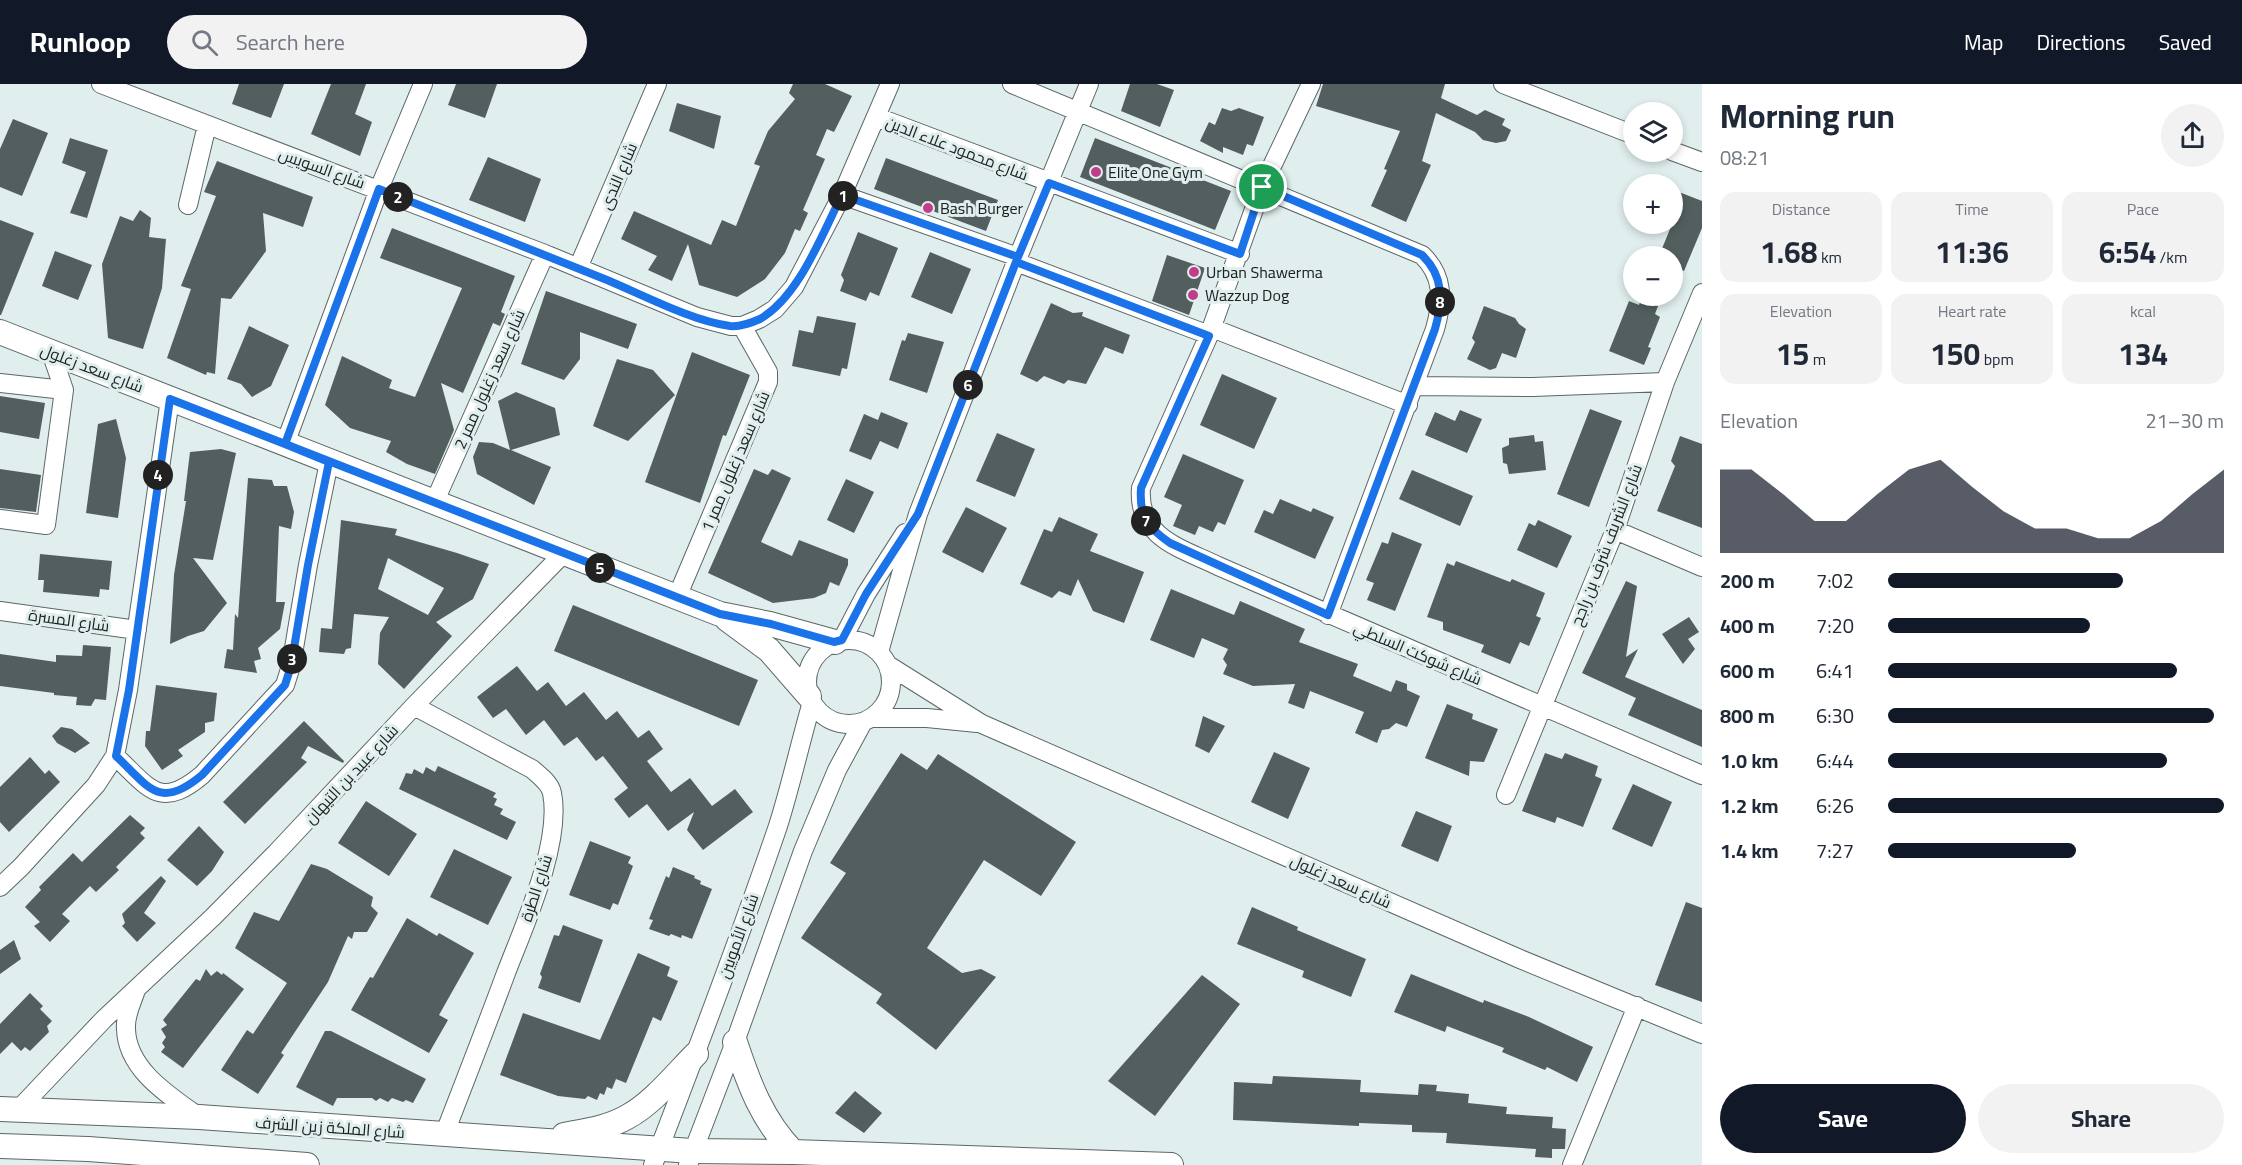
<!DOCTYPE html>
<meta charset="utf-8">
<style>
body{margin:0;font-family:Georgia,Cairo,serif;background:#f2f2f3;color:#1f2937;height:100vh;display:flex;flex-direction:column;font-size:22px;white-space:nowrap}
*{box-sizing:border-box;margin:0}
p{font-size:20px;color:#747a83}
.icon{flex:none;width:33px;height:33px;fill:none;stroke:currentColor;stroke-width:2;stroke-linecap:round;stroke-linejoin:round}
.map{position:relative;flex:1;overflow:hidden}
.sheet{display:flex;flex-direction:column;background:#fff;width:540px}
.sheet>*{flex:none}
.tools{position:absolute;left:1623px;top:18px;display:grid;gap:12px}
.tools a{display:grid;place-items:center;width:60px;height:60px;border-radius:50%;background:#fff;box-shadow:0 3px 9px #0003;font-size:30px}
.pin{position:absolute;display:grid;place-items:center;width:51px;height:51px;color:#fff;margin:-26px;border:3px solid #fff;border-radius:50%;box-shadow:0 2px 6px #0007}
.km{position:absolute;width:30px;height:30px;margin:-15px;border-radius:50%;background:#222;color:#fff;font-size:16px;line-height:30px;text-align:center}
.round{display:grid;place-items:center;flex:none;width:63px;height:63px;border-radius:32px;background:#f2f2f3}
.summary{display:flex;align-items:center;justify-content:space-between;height:102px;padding:0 18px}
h1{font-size:33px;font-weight:700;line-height:45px}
.figures{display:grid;grid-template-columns:repeat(3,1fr);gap:9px;height:102px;padding:6px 18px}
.figures div{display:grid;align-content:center;border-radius:15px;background:#f2f2f3;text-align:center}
.figures b{font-size:30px;font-weight:700}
.figures small{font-size:16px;font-weight:400}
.figures p{font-size:16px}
.chart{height:168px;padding:12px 18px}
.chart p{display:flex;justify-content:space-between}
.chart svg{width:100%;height:108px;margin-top:6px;fill:#111827;opacity:.7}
.cta{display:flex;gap:12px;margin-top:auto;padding:12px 18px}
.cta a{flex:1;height:69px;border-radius:36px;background:#111827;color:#fff;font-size:24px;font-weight:700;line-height:69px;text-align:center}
.cta a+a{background:#f2f2f3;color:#1f2937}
ul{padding:0 18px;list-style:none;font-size:20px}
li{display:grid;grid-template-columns:96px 72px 1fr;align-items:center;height:45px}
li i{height:15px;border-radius:8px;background:#111827}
header{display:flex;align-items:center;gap:36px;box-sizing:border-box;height:84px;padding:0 30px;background:#111827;color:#fff}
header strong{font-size:28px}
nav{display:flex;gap:33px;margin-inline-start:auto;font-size:21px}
.search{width:420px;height:54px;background:#f2f2f3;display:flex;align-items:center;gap:15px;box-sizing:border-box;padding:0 21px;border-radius:33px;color:#747a83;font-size:22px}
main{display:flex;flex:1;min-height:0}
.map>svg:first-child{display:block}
.building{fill:#535f5f;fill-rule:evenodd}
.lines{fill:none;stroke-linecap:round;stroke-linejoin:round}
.minor-casing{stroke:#5b6768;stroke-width:20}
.major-casing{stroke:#5b6768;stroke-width:26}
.minor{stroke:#fff;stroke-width:18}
.major{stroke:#fff;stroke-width:24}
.route-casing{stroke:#fff;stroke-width:12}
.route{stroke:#1a73e8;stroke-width:8}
.poi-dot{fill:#c03e87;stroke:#e0eeee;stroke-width:2}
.labels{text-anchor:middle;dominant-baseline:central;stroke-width:6;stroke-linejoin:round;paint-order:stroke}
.street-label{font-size:16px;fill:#1b2020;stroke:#e0eeee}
.poi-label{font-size:16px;fill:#1b2020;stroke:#e0eeee;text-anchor:start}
</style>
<header>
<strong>Runloop</strong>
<div class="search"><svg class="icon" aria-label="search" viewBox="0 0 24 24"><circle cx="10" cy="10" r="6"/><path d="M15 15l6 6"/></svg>Search here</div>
<nav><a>Map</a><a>Directions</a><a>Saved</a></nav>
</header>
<main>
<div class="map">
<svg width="1702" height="1081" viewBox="0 0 1702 1081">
<rect width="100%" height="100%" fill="#e0eeee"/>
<path class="building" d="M239,0H284L271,34L232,20Z
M331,0H366L355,30L372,38L360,72L311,50Z
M456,0H497L485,34L448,21Z
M793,0H825L852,12L834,48L827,45L816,71L825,75L803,126L808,129L800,147L795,145L785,169L765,195L737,213L699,201L688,160L672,197L648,186L657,172L621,155L634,127L711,161L722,136L736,142L760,82L754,80L768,47L795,15L789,9Z
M1130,0H1157L1174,6L1160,43L1121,27Z
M1323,0H1445L1441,14L1477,31L1485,26L1505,35L1502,41L1511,46L1506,57L1496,59L1483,56L1475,48L1436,29L1422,77L1431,81L1406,138L1371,122L1387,86L1384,85L1400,47L1316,22Z
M677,19L721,32L714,65L669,47Z
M1222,24L1231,27L1239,24L1264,33L1253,62L1247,60L1243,71L1223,63V69L1200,57L1209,38L1215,41Z
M13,35L48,49L22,112L0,103V65Z
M70,54L108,66L87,134L70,129L86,88L62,79Z
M1095,54L1231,107L1215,146L1080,93Z
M488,73L541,95L525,138L469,116Z
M886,74L998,116L986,147L874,105Z
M217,77L313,113L303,143L263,129L266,167L231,215L221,214L215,290L207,288L206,291L167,274L191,205L181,202L216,112L204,108Z
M1679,108L1702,117V144L1684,187L1672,183V172H1659L1672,140V124Z
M140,126L151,134L149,153L166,155L162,204L143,265L108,254L102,180L120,132L133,137Z
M0,136L34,149L1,231H0Z
M392,144L515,192L501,228L505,230L500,242L493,239L463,309L441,299L454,346L435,390L407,380L386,368L391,357L350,344L325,321L342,272L392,296L389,304L415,313L462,204L380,174Z
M858,148L898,164L879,212L870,208L866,217L840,207L844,196L841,191Z
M55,167L92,181L78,216L42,202Z
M930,168L971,185L952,230L911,213Z
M1167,171L1205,184L1189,231L1152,217Z
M546,207L637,240L628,265L580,248V275L564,296L521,280Z
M1641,215L1658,222L1655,230L1660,233L1648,263L1651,264L1644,281L1609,267L1629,217L1639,221Z
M1051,219L1073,229L1083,228L1082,232L1130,251L1123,270L1105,263L1086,300L1068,296L1064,300L1044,292L1037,298L1020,290Z
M1484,222L1515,234L1519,240L1526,245L1516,274L1502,269L1496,284L1490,286L1467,275L1475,258L1472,254Z
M817,232L856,239L847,285L842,284L840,292L792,282L799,246L813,249Z
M249,242L289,261L271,302L252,313L241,300L227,295Z
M908,249L944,258L927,309L889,296L902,256L905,257Z
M692,268L750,291L726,352L723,351L700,419L645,398Z
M617,275L653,286L675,311L628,357L593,342Z
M1222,290L1277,314L1254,365L1200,341Z
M516,308L555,324L560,351L511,366L551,383L534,421L477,390L473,373L479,358L493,359L510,366L498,317Z
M0,312L45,319L39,355L0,348Z
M1590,325L1622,337L1589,423L1557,410Z
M1460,326L1482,335L1467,369L1425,351L1435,328L1455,337Z
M881,328L908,339L898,365L880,357L871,376L849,367L864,330L878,336Z
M116,335L126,374L118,434L86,429L98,340Z
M997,349L1035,365L1015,413L976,397Z
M1534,351L1535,358L1543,357L1546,386L1509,390L1507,380L1503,379L1502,364L1509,361V354Z
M1680,352L1702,360V444L1657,427L1675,382L1671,377Z
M221,365L236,369L213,476L193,474L227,519L204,547L188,552L170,560L174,491L186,417H184L190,368Z
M1183,370L1244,396L1225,441L1218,438L1213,448L1199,442L1195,451L1173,442L1182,421L1164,413Z
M0,385L41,391L36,428L0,424Z
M754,385L768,391L772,385L791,394L761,458L792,472L799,456L848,475V481L839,502L830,498L826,509L814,514L773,519L708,489Z
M1412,386L1473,412L1460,442L1399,415Z
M248,394L272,396L274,402H287L294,428L291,445L279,442L276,518H285L280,545L258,564L261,575L254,577L257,589L224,584L227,565L233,566L235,530L238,534Z
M846,395L874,408L854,449L827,436Z
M1280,415L1311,428L1313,424L1334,433L1315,475L1254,448L1264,426L1273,430Z
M966,423L1007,444L983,489L942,468Z
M1059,433L1098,450L1090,467L1144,488L1124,539L1093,527L1078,495L1071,512L1059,507L1052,514L1020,500L1044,445L1052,448Z
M341,436L397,445L395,451L457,469L489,480L473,515L436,538L452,552L404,605L378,580L380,549L389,533L354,530L351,564L346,565L344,570L319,568L321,544L332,545ZM388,474L444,504L428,531L378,505Z
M1538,436L1572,452L1557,484L1517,466L1529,439L1535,442Z
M1392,448L1422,460L1395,527L1367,516L1374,499L1366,496L1382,458L1388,460Z
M40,470L112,477L109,506L100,505L99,513L43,508L44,496H38Z
M1456,477L1510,498L1512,495L1545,509L1536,532L1541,534L1529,562L1520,558L1510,580L1481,568L1484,561L1443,546V538L1427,533L1447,479L1454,482Z
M1626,497L1637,502L1626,573L1638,565L1625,593L1702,626V663L1628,631L1636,614L1582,589Z
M1171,505L1234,531L1240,517L1305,545L1299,558L1358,580L1353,592L1391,608L1396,596L1407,600V606L1420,612L1407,643L1396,639L1389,645L1382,646L1377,659L1355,649L1364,628L1310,607L1304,625L1288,619L1295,600L1253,602L1223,590L1227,581L1223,575L1228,565L1202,554L1194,574L1150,556Z
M573,521L758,596L739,642L554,567Z
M1689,533L1699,548L1688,555L1695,565L1683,580L1662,550Z
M83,561L111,563L106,616L95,615L91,622L76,621L77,613L54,611V609L0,602V570L56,578V571L82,572Z
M517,582L537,607L548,598L566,622L584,608L606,636L617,627L638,654L649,646L663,665L647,677L671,708L690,694L712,722L735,705L753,728L703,766L687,746L694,728L668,747L647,720L629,734L614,715L628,704L603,672L596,677L577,653L564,662L544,636L526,651L506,625L493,634L477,613Z
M156,601L217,609L214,637L205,639V648L178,666L183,672L162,686L145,662L146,647H150Z
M1447,620L1473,630L1472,635L1498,645L1484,678L1470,677L1469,692L1425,674Z
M1203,632L1225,642L1209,669L1195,662Z
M304,637L344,677L343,679L308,662L301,674L307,678L245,740L223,718Z
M61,643L72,645L90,659L75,669L57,659L52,652Z
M1274,668L1310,684L1288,735L1251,718Z
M901,669L927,686L938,670L1076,758L1041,812L984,776L927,864L962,889L981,885L996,893L936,966L876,919L882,910L801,854L846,789L830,779Z
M1545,669L1562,675L1565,669L1598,682L1595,692L1602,695L1583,743L1557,733L1555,739L1522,727Z
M30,673L45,690L49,686L60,698L9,748L0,738V703Z
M438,682L496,709L493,713L497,715L494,721L503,725L500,730L516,738L507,756L399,705L406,689L412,690L414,685L423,690L426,683L435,688Z
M1633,700L1672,718L1652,763L1612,745Z
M366,717L417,750L389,792L338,759Z
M1416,727L1452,742L1438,778L1401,762Z
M130,731L145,744L140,749L145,754L116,783L119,786L96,808L90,802L62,830L70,837L50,858L34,842L40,838L25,823L41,806L39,803L73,769L82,778Z
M199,742L224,768L212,787L197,802L167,776Z
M590,757L631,773L628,779L633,782L618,821L613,819L610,826L569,811Z
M454,765L512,793L488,841L430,813Z
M311,780L327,785L373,813L371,822L378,829L367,848H354L352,855L348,852L328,898L281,969L284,971L258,1010L221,986L247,946L253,950L287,899L235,864L254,828L279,837Z
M673,783L695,792L694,794L701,797L700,800L712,805L692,855L682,851L681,854L671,850L669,852L649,845L653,836L649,835L666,792L669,794Z
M161,792L166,797L144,829L156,839L137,858L122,842L125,839L122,830Z
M1686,818L1702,824V918L1655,901Z
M1252,823L1298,843L1297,846L1366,875L1351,913L1302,893L1304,887L1237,860Z
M407,834L437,852L439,849L474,869L439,931L448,936L429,969L351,926L370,893L373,894Z
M563,841L603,856L580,919L538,904L542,893L540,890L554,851L559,852Z
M14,856L21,875L0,890V866Z
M638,869L670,883L667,892L678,897L661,937L653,933L626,999L616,995L612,1005L607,1003L604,1011L600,1009L597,1016L588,1012L585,1015L558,1012L500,991L523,929L600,956Z
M206,885L211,892L217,887L222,891L223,889L244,905L183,984L161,968L165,963L162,959L166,953L161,945L167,941L163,936L196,895L200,897Z
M1411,890L1483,919L1484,916L1529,933L1593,963L1577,998L1547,983L1545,986L1502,968L1504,964L1447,942L1445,948L1394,928Z
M1202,891L1240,920L1155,1032L1108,997Z
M30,909L43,922L40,925L52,937L47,942L49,948L30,967L25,963L21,967L12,958L0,970V940Z
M325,947H331L426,995L413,1019L406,1016L403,1018L392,1014L388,1018L380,1014L376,1017L372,1014H337L333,1022L296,1003Z
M1273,992L1361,996L1360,1008L1418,1011L1419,1000L1437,1001L1436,1007L1469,1010L1468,1019L1507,1023L1506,1030L1553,1033L1552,1044L1566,1045L1565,1065H1552V1074L1535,1073L1536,1065L1446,1059L1447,1049L1412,1048V1041L1359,1039V1042L1233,1036L1234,998L1272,1000Z
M855,1007L882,1029L864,1049L835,1029Z"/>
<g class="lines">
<g class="minor-casing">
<path id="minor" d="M101,0L545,170L697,233L731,242H742L759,235L775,225L794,203L842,111L890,0
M1012,0L1422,171C1444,192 1443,217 1435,245L1328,531
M1311,0L1262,103L1209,251L1141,404C1137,454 1181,464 1218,482L1702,691
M1503,0L1634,51
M877,33L1240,170
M1672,67L1702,78
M842,111L1018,173
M188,121L207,41
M1016,178L1209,251
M578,184L657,0
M1212,244L1408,321
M0,299L64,306
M1415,302L1533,303L1665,298
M285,360L379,105L423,0
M434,419L545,170
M0,435L46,441L64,306L51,268
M1615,446L1702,483
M677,513L768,298V288L742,242
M0,527L137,546
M842,556L866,510L905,449
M807 598a42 42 0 1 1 84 0a42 42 0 1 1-84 0Z
M879,568L918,430L1016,178L1089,0
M888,581L982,640L1520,875L1702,950
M414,622L532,685C540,692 550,699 552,709C562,759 524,842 506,889C486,943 465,997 444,1051
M871,634H927L977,639
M115,672C149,703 159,727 202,691L285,601L291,582L308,481L329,378
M1506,711L1615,446L1665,298L1702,209
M0,803L21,783L96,701L115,672L128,606L170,315
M135,909C131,920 125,932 126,945C127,986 170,1012 199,1033
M18,1026L104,935L213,833L277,768L414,622L563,470
M653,1081C696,969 739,856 778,742C791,701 800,659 812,618
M688,1081L735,958L803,767L837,686L863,638
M1572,1081L1637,922"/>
</g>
<g class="major-casing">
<path id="major" d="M0,248L720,530L770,540L835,558
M727,535L769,566L809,612
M735,958C749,1000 762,1036 793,1068
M0,1025L199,1033L692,1067L793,1068L1171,1081
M564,1051C585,1047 608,1044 627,1033C652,1020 676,990 696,970
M0,1062L88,1065L307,1081"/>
</g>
<use href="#minor" class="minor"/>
<use href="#major" class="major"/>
</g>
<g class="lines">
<g class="route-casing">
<path id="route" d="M1262,103L1240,170L1049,99L1018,173L842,111C822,150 799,213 760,235C751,239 740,243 730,242C692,237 643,211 607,196C531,165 455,135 379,105L285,360L329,378L308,481L291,582L285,601L202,691C159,727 149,703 116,672L129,606L170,315L720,530L771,540L834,558L842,556L866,510L918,430L1016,178L1209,252L1141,404C1139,433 1147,443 1170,459L1328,531L1435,245C1443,217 1444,192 1422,171L1262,103"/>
</g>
<use href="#route" class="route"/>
</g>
<g class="poi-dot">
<circle cx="1096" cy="88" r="6"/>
<circle cx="928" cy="124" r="6"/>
<circle cx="1194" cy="188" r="6"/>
<circle cx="1193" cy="211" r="6"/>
</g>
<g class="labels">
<g class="street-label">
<text transform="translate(957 64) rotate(21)">شارع محمود علاء الدين</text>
<text transform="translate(322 84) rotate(20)">شارع السويس</text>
<text transform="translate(618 92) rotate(-67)">شارع الندى</text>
<text transform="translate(92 284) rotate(21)">شارع سعد زغلول</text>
<text transform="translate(489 295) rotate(-66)">شارع سعد زغلول ممر 2</text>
<text transform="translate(735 377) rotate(-67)">شارع سعد زغلول ممر 1</text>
<text transform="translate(1606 461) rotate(-69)">شارع الشريف شرف بن راجح</text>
<text transform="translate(69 536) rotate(8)">شارع المسرة</text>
<text transform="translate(1418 569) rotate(23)">شارع شوكت السلطي</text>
<text transform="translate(351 690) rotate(-47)">شارع عبيد بن التيهان</text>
<text transform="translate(1341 797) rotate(24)">شارع سعد زغلول</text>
<text transform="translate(536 804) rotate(-72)">شارع الطرة</text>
<text transform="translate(738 852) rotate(-70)">شارع الأمويين</text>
<text transform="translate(330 1043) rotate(4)">شارع الملكة زين الشرف</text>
</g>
<g class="poi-label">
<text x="1108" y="88">Elite One Gym</text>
<text x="940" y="124">Bash Burger</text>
<text x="1206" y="188">Urban Shawerma</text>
<text x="1205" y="211">Wazzup Dog</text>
</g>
</g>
</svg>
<div class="tools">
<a><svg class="icon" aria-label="layers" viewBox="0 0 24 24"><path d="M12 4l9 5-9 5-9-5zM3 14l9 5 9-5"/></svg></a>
<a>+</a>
<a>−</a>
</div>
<div class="pin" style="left:1262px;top:103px;background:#1e9e55"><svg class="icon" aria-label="arrive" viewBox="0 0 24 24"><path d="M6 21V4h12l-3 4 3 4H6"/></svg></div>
<b class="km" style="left:843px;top:112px">1</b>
<b class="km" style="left:398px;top:113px">2</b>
<b class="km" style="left:292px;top:575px">3</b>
<b class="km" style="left:158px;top:391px">4</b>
<b class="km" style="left:600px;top:484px">5</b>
<b class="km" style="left:968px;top:301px">6</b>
<b class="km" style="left:1146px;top:437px">7</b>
<b class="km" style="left:1440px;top:218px">8</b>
</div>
<section class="sheet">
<div class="summary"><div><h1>Morning run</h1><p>08:21</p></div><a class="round"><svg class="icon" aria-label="share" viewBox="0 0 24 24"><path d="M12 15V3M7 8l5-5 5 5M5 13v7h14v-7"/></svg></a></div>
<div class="figures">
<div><p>Distance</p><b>1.68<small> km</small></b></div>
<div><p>Time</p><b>11:36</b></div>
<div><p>Pace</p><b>6:54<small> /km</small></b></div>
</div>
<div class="figures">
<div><p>Elevation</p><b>15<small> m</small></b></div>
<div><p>Heart rate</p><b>150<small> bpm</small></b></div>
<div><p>kcal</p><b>134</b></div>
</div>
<div class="chart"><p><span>Elevation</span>21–30 m</p>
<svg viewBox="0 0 160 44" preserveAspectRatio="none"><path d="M0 44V10L10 10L20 20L30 31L40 31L50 20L60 10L70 6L80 17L90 27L100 34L110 34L120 38L130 38L140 31L150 20L160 10V44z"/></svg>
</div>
<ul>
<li><b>200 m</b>7:02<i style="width:70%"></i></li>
<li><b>400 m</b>7:20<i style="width:60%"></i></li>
<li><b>600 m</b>6:41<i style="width:86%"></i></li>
<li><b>800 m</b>6:30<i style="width:97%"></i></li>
<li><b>1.0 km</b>6:44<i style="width:83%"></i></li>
<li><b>1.2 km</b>6:26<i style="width:100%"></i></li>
<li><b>1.4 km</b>7:27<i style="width:56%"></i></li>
</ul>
<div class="cta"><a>Save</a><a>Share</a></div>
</section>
</main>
